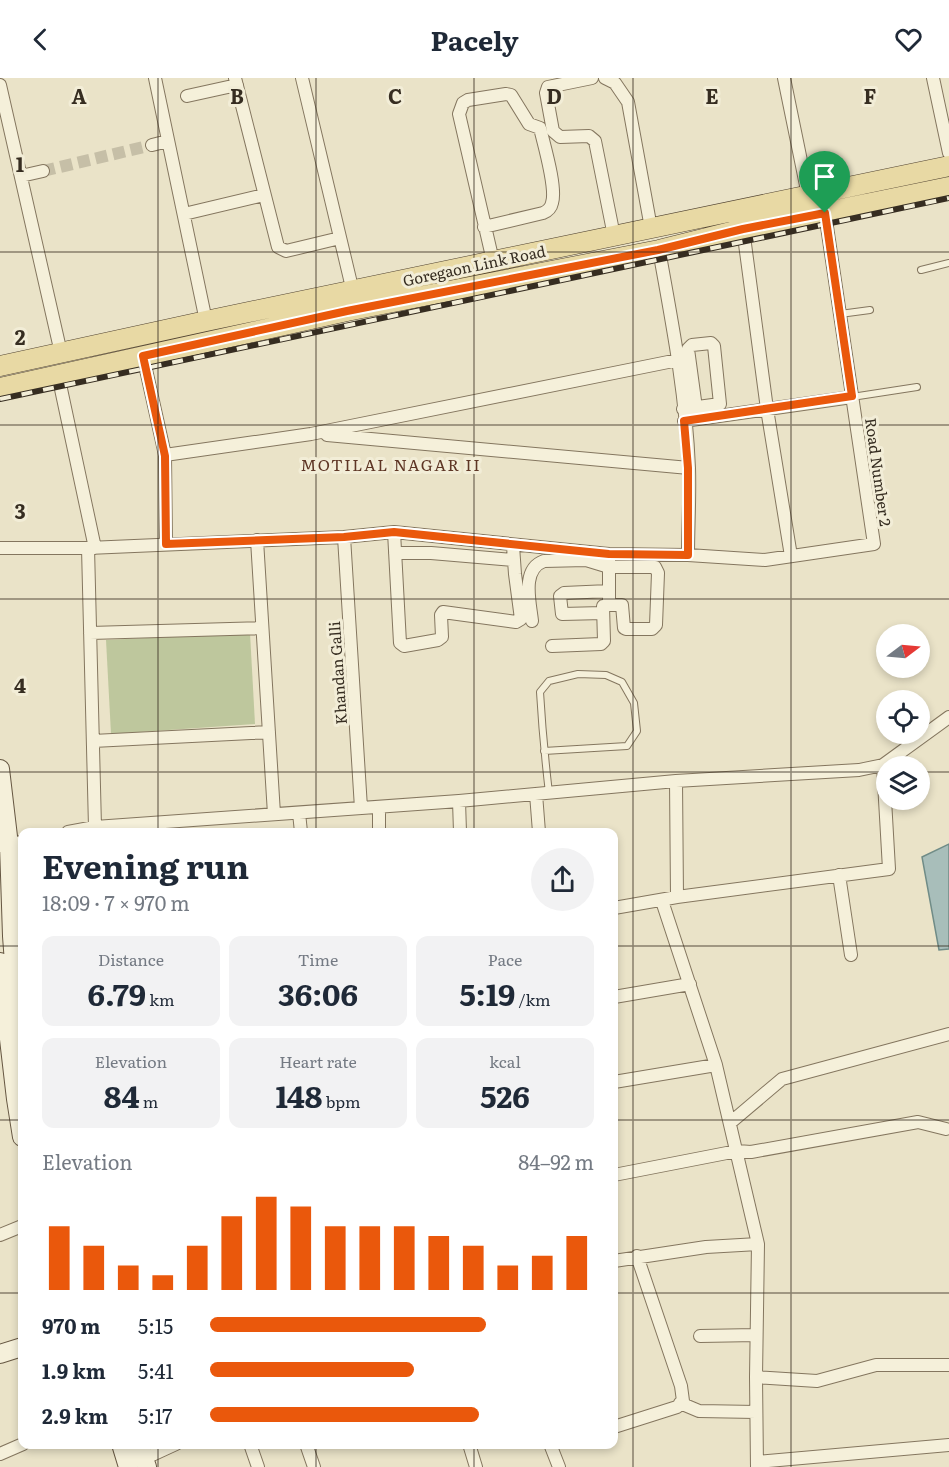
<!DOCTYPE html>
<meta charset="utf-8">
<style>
body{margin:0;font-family:Literata,serif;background:#f2f2f3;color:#1f2937;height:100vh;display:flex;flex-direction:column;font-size:22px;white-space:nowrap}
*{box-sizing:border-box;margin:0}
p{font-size:20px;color:#747a83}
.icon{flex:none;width:33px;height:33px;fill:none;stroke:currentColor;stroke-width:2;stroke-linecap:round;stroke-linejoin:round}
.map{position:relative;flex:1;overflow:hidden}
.drawer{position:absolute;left:18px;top:750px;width:600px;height:621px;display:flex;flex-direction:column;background:#fff;border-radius:12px;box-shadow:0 3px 9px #0003}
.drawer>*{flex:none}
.needle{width:39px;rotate:74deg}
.buttons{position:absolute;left:876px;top:546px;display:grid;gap:12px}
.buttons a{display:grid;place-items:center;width:54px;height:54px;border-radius:50%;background:#fff;box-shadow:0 3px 9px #0003;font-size:30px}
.pin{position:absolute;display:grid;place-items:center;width:51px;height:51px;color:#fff;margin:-62px -26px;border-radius:50% 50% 50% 0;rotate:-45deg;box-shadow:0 0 6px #0007}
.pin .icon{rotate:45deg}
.round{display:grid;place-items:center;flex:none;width:63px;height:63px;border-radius:32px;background:#f2f2f3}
.headline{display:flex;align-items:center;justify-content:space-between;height:102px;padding:0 24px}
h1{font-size:33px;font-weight:700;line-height:45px}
.stats{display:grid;grid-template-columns:repeat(3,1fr);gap:9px;height:102px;padding:6px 24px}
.stats div{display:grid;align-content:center;border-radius:12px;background:#f2f2f3;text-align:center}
.stats b{font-size:30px;font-weight:700}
.stats small{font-size:16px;font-weight:400}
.stats p{font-size:16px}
.chart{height:168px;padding:12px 24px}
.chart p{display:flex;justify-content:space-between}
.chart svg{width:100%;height:108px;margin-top:6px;stroke:#ea580c;stroke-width:6}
ul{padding:0 24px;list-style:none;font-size:20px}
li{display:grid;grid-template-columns:96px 72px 1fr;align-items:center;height:45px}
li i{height:15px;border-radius:8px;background:#ea580c}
header{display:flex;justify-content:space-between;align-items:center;height:78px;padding:0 24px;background:#fff;font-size:27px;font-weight:700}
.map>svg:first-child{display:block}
.green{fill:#bec79d}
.water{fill:#a8beba;stroke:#708c87;stroke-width:1.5}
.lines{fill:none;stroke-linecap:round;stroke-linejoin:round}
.street-tunnel{stroke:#c6bfa7;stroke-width:12;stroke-dasharray:12 6;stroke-linecap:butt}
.lane-casing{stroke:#84765f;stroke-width:8}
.street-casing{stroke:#84765f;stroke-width:14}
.secondary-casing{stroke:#665742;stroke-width:20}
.primary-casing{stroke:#524432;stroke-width:21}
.lane{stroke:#f5f0da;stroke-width:6}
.street{stroke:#f5f0da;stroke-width:12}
.secondary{stroke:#f5f0da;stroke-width:18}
.primary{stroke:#e8d9a4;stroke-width:20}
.rail-casing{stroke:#362d21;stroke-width:6}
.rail{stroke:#f2edd7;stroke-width:4;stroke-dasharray:11;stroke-linecap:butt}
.route-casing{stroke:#fff;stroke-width:12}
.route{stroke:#ea580c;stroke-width:8}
.grid{fill:none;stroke:#362d21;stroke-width:1.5;stroke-opacity:0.55}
.labels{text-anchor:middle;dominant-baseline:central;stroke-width:6;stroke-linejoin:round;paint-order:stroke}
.street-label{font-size:15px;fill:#362d21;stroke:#f2edd7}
.neighbourhood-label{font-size:16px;letter-spacing:1.5px;fill:#5e3625;stroke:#f2edd7}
.grid-label{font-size:20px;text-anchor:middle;font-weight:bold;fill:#362d21;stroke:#f2edd7;stroke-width:6;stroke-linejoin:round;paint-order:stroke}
</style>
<header><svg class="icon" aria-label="back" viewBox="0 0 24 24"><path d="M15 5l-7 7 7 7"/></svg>Pacely<svg class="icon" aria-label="heart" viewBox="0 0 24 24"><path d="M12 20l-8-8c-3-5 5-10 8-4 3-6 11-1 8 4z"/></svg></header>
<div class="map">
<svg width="949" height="1389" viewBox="0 0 949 1389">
<rect width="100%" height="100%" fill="#eae3c8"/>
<path class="green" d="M250,555L255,646L111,656L106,562Z"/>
<path class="water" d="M949,766V871L939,872L922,779Z"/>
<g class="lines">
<path class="street-tunnel" d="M43,93L152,67"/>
<g class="lane-casing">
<path id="lane" d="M921,192L949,185
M840,236L870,232
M852,319L917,309
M544,673L627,668L637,653L634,625L622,604L606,597L578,596L549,603L540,614C542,648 545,681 549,715"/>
</g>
<g class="street-casing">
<path id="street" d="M155,0L206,243
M235,0L278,169L286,173L340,160
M302,0L354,218
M592,0L548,9L546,15L553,53L560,59L589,58L595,63L614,158
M605,0L615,5L628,24L651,150
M784,0L808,117
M933,0L949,75
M0,7L61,275
M187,18L237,7
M152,67L168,63
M21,98L43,93
M184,136L264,117
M484,149L543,135C548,133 551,130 552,125C557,110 544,67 540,50L529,46L511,17L506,16L468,22L463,25L459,36L493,183
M743,151L767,331L791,478
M659,172C672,244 686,316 689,390C690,419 688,448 688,477
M143,278L165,377
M58,297L95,470
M683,331L720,326L714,268L711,265L692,267L688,271L696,330
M684,343L852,319
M327,357L689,390
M394,454L400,565L404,568L438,562L442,559L441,537L443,534L516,544L521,541L515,496L513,468
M344,459L361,730
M257,462L274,736
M166,466L165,377L311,356L678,282
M0,470H88L344,459L394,454L609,476L688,477L765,482L874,466L825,135
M88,470L95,749
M395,475H431L514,482
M603,535L562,536L560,518L564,515L609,513
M532,543C530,524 521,491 544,483L586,482L609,489H655L658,495L656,547L652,551H626L624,550L622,527H609C609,510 609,493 609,476
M90,555L262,550
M552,568L601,566L604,563L603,528
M93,663L269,654
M676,703L677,819
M536,716L539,754
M459,723L460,754
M379,729V754
M299,735L301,754
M68,754L95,749L459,723L676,703L859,692L883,687L949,639
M0,768L22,764
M839,797L851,877
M662,823L716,987L758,1166L756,1299L757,1389
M614,830L677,819L889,791L883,687
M614,919L690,906
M614,1004L716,987
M730,1045L782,1001L949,956
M614,1097L737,1073L751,1074L918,1044L946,1051
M0,1157L22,1148
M614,1183L706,1169L758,1166
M700,1258L756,1257
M756,1299L817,1303L876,1287H949
M680,1325L699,1333L756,1334
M614,1349L677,1329L683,1323L681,1308L637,1178
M250,1366L258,1389
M306,1366L314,1389
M469,1366L476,1389
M550,1366L559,1389
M0,1376L23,1366
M139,1383L176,1366
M757,1384L949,1367"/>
</g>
<g class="secondary-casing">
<path id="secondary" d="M0,691L9,767L12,858L22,992
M0,884L16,1021L22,1059
M0,1276L22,1269
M121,1366L128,1389
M139,1366L147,1389"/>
</g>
<g class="primary-casing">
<path id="primary" d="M0,288L206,243L949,88
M0,310L347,233L659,172L743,151L949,109"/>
</g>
<use href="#lane" class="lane"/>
<use href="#street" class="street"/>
<use href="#secondary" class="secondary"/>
<use href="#primary" class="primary"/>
<g class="rail-casing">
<path id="rail" d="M0,321L949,120"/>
</g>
<use href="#rail" class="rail"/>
</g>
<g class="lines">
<g class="route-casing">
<path id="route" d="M825,135L852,318L684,343L688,390V477L609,476L394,454L344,459L166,466L165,378L143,278L347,233L658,172L743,151Z"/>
</g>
<use href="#route" class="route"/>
</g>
<path class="grid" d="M158,0V754M316,0V754M474,0V754M633,0V1389M791,0V1389M0,174H949M0,347H949M0,521H949M0,694H886M920,694H949M0,868H22M614,868H949M0,1042H22M614,1042H949M0,1215H22M614,1215H949M158,1366V1389M316,1366V1389M474,1366V1389"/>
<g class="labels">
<g class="street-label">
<text transform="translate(474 187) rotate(-12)">Goregaon Link Road</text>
<text transform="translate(879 394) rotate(82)">Road Number 2</text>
<text transform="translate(337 595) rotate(-94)">Khandan Galli</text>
</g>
<g class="neighbourhood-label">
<text x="391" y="386">MOTILAL NAGAR II</text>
</g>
</g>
<g class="grid-label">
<text x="79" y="26">A</text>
<text x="237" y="26">B</text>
<text x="395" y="26">C</text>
<text x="554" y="26">D</text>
<text x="712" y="26">E</text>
<text x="870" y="26">F</text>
<text x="20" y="94">1</text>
<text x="20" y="267">2</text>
<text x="20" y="441">3</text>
<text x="20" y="615">4</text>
</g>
</svg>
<div class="buttons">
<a><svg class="needle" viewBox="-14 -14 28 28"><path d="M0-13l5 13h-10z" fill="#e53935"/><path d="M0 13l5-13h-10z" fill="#747a83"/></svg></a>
<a><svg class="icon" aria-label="locate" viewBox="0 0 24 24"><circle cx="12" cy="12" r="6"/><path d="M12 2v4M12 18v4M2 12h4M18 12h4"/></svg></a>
<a><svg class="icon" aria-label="layers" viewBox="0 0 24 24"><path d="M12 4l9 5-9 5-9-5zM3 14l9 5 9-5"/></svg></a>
</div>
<div class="pin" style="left:825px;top:135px;background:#1e9e55"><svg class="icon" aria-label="arrive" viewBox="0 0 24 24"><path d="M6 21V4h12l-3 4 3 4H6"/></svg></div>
<section class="drawer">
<div class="headline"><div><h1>Evening run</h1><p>18:09 · 7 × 970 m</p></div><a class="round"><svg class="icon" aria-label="share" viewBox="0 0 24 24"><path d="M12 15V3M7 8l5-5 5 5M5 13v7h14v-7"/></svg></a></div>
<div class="stats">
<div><p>Distance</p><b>6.79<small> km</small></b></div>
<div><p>Time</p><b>36:06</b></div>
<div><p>Pace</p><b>5:19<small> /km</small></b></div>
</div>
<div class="stats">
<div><p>Elevation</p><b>84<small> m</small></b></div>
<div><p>Heart rate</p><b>148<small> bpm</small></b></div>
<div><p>kcal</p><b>526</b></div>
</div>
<div class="chart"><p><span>Elevation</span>84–92 m</p>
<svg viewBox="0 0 160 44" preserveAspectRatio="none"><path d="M5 44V18M15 44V26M25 44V34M35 44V38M45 44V26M55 44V14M65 44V6M75 44V10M85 44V18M95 44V18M105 44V18M115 44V22M125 44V26M135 44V34M145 44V30M155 44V22"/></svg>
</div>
<ul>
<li><b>970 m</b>5:15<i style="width:72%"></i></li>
<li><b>1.9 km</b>5:41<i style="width:53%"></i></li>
<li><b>2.9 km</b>5:17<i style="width:70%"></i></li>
</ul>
</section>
</div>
